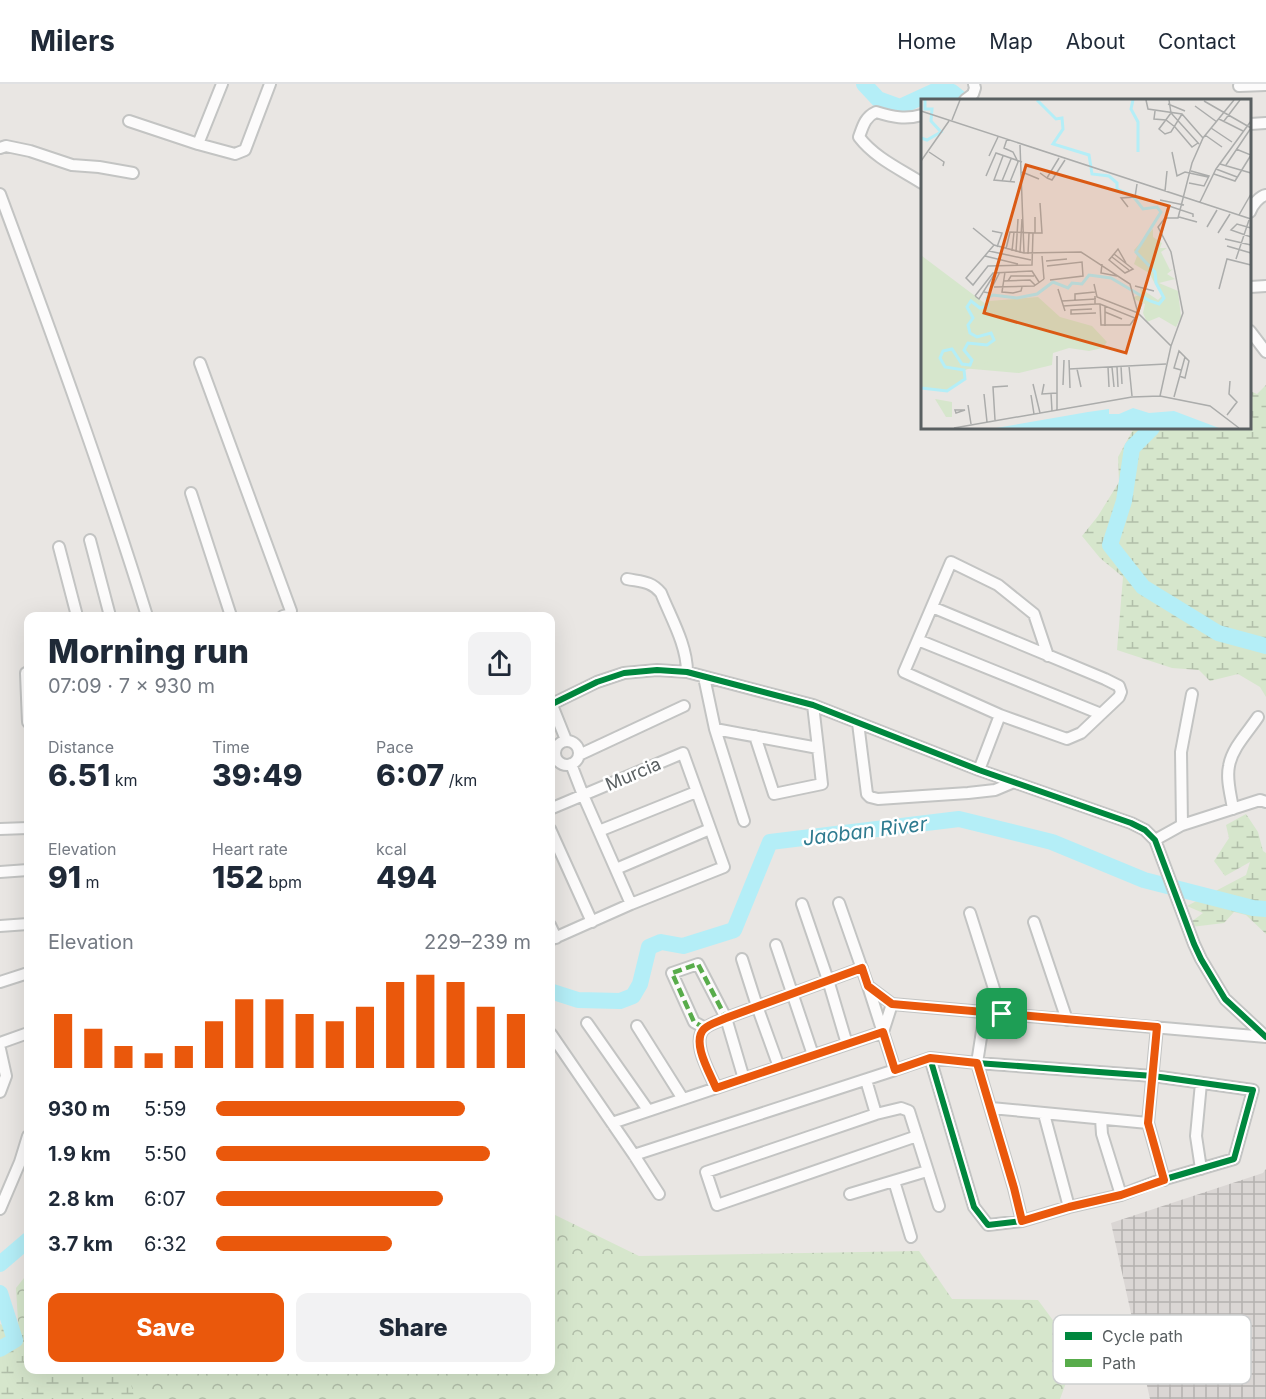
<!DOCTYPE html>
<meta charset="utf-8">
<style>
body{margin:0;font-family:Inter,sans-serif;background:#f2f2f3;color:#1f2937;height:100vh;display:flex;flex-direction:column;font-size:22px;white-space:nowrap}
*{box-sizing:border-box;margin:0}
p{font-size:20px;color:#747a83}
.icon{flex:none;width:33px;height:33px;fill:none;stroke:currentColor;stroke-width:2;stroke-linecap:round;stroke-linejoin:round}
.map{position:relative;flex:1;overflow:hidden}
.panel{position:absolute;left:24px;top:528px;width:531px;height:762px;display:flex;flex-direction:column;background:#fff;border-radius:12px;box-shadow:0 6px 24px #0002}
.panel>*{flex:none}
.pin{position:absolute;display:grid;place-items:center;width:51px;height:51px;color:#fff;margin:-26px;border-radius:12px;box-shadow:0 3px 9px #0006}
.round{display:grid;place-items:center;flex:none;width:63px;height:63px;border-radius:12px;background:#f2f2f3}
.summary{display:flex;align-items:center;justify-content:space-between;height:102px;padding:0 24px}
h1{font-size:33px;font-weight:800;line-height:45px}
.stats{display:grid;grid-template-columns:repeat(3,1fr);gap:9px;height:102px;padding:6px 24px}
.stats div{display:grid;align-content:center}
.stats b{font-size:30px;font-weight:800}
.stats small{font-size:16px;font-weight:400}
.stats p{font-size:16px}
.chart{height:168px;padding:12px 24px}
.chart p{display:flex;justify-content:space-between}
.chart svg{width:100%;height:108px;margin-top:6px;stroke:#ea580c;stroke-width:6}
.primary-button{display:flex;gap:12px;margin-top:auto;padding:12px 24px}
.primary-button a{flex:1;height:69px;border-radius:12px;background:#ea580c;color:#fff;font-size:24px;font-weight:800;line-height:69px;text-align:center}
.primary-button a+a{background:#f2f2f3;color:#1f2937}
ul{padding:0 24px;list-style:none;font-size:20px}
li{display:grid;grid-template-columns:96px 72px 1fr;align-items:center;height:45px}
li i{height:15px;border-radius:8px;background:#ea580c}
header{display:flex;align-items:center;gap:36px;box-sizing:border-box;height:84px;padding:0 30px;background:#fff;border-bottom:2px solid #e0e1e3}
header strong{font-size:28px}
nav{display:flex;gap:33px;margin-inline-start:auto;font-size:21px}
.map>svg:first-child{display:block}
.industrial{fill:url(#industrial-grid)}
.forest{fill:url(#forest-crowns)}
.wetland{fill:url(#wetland-marsh)}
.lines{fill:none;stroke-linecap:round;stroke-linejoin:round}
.stream{stroke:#b4eef7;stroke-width:3}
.river{stroke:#b4eef7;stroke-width:16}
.minor-casing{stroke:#c3c4c3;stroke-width:14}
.minor{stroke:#fcfbfb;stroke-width:10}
.quiet{stroke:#58ac4b;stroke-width:4.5;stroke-dasharray:9 4.5;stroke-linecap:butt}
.cycleway-casing{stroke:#fff;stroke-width:10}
.cycleway{stroke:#00873e;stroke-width:6}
.route-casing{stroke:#fff;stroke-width:12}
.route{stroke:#ea580c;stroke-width:8}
.labels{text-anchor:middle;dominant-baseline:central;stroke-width:5;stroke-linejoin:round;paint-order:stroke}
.street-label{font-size:18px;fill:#595f61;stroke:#fff}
.water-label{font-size:20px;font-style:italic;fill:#2f7b90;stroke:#fff}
.inset-river{fill:none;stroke:#b4eef7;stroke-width:3}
.inset-road{fill:none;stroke:#abacab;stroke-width:1.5}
.view{fill:#da5a14;fill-opacity:0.15;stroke:#da5a14;stroke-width:3}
.inset-edge{fill:none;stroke:#595f61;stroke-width:3}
.key{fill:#fff;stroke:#cdcfd0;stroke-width:1.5}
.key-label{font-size:16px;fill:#595f61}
</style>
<header>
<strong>Milers</strong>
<nav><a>Home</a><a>Map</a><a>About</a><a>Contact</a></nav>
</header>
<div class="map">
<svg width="1266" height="1315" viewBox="0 0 1266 1315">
<defs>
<pattern id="industrial-grid" width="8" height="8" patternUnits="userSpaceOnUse" patternTransform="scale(1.5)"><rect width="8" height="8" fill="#dad6d4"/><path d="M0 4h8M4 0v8" fill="none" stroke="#b4b1af"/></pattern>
<pattern id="forest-crowns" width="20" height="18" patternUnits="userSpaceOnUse" patternTransform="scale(1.5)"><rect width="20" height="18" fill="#d6e6cc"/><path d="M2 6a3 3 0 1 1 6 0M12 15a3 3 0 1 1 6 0" fill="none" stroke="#b1bea9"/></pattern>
<pattern id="wetland-marsh" width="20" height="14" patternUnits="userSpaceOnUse" patternTransform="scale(1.5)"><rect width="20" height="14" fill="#d6e6cc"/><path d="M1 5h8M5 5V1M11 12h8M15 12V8" fill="none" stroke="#b1bea9"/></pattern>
</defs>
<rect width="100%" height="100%" fill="#e9e6e3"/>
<path class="industrial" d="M1266,1085V1315H1150L1111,1139L1263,1089Z"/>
<path class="forest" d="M551,1129L639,1172L919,1167L952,1215L1038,1216L1077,1269L1060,1315H0L20,1271L16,1204L28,1189V1286H550Z"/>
<path class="wetland" d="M1266,301V613L1260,603L1238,590L1210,597L1199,586L1172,584L1117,566L1123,493L1100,474L1082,452L1098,432L1119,398L1118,373L1134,344H1250V307L1257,310Z
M1246,730L1258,748L1263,767L1266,769V850L1246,831L1234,828L1224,839L1183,844L1203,829L1187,822L1246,791L1250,778L1225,792L1214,777L1229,754L1226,741Z
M0,1240L28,1251V1286H118L128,1289L135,1315H0Z"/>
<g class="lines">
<path class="stream" d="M952,8V0"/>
<path class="river" d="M864,0L878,15L900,23L937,6L952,8L962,16
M1152,344L1132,364L1124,417L1110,461L1143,503L1218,549L1266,562
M550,907L578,916L620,917L633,912L640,900L649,863L661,858L683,862L734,846L770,758L959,735L1052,758L1144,796L1253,824L1266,825
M0,1180L28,1156
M0,1209L15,1256L0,1265"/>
<g class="minor-casing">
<path id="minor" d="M1239,2L1266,1
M965,16L973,10L975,4L974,0
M922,31C905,36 893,33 876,28C865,33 863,42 859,53C875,74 900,85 922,99
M129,37L198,60L222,0
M1250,40L1266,39
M198,60L235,70L245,66L270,0
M0,64L6,62L30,67L72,81L99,83L133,89
M0,110C52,250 103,390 147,532
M1250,128C1252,121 1260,112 1266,111
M1250,203L1266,202
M1250,247L1266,268
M200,279L291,527L288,531L283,532
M191,409L231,532
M90,456L110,532
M59,463L77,532
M627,495C642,498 651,497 661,509C671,534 687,561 687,588
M932,523L1105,595L1119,602L1121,608L1119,613L1081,649L1067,655L1000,631L904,588L951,478L998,501L1034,530L1048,572
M918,556L1101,630
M28,588L26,589L28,638
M704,593L715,645L744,737
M550,621L597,598L624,589L657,586L687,588L813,621L979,686L1131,739L1145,746L1155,756L1194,860L1201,875L1225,915L1266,953
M552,621L566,656
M858,639L867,710L870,713L878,715L968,709L995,706L1014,698
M715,645L818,664L813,621
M755,652L774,710L822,700L818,664
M555 669a12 12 0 1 1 24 0a12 12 0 1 1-24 0Z
M579,671L684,622
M571,680L583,711L631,820
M979,686L1000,631
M550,725L683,669L724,783L631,820L550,856
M1233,725C1231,711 1226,696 1229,682C1232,664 1248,648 1258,633
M1182,741L1260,716L1266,718
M0,745L28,744
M550,745L592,838
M599,747L696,708
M1155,756L1182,741L1181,668L1192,610
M616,785L710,745
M0,788L28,786
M839,819L868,902L892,920L1266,953V951
M802,820L828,896L847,960
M970,829L1002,930
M1034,838L1067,936
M550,841L556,854
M0,842L28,840
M776,861L813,971
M742,875L757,922L779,983
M0,898L28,889
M985,928L977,979L1014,1104L1022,1137
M587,939L648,1026
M637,942L683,1015
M1157,943L1148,1039L1164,1096
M705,944L694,938L672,889L698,880L726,934L744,995
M551,950L634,1071L659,1110
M0,959L28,949
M0,965L6,992L0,1008
M895,986L930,974L977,979L1153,992L1253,1006L1234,1075L1155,1098L1121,1111L1069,1123L1022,1137L988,1141L974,1123L930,974
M866,996L876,1030L901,1024L909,1027L939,1122
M716,1004C710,989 691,958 704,945C709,940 720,937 726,934L862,884
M991,1024L1148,1039
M876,1030L706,1088L717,1121L917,1052
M1044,1030L1069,1123
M1101,1035L1102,1050L1121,1111
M612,1039L883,948L892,920
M634,1071L895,986L868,902
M1201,1085L1196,1052L1201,999
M894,1097L911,1153
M850,1110L927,1087
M0,1125L20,1078L28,1052"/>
</g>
<use href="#minor" class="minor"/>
<path class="quiet" d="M705,944L694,938L672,889L698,880L726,934"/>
<g class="cycleway-casing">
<path id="cycleway" d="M550,621L597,598L624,589L657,586L687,588L813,621L979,686L1131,739L1145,746L1155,756L1194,860L1201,875L1225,915L1266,953
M895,986L930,974L977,979L1153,992L1253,1006L1234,1075L1155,1098L1121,1111L1069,1123L1022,1137L988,1141L974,1123L930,974"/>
</g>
<use href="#cycleway" class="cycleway"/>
</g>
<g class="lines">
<g class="route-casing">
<path id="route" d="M862,884L868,902L892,920L1157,943L1148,1039L1164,1096L1121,1111L1069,1123L1022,1137L1014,1104L977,979L930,974L895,986L883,948L716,1004C710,989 691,958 704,945C709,940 720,937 726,934Z"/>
</g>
<use href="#route" class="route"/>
</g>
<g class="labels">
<g class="street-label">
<text transform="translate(633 690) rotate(-23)">Murcia</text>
</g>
<g class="water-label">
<text transform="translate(865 747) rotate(-7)">Jaoban River</text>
</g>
</g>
<g transform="translate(921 15)">
<rect width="330" height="330" fill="#e9e6e3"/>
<path d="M117,198L139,218L171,227L186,243L181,249L168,252L148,249L132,254L131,266L98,274L40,269L68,202Z" fill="#d6e6cc"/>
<path d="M232,130V138L241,144L239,149H246L240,153L249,171L252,170L246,175L254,180L238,184L257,192L260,218L255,228L238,218L226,223L222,214L224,205L211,199L220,195L219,189L237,201L241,197L228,174L213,165L216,157L213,151ZM1,157L78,215V259L44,271V280L26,292L0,289ZM14,300L31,303V318H25Z" fill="#d6e6cc"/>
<path d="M212,309L228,314L253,312L298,329H75L167,313L188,310V315H198Z" fill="#b4eef7"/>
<path class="inset-river" d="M212,1L210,10L217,23V53M0,39L6,41L20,33L10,22L11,10H4V1M0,289L26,292L44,280L43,271L24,268L19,259L22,252L31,250L41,265L49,266L51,261L43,251L47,244L66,246L73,241L70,234L56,238L49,234L47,226L52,219L46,208L50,202L59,209L67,207L66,199L72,196L96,199L116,195L132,183L147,189L151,184L161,185L168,176L190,179L229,202L238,205L243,199L235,184L234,173L215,153L240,113L236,108L222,110L212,97L196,90V84L188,77L171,75L168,56L132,45L142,30L141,19L135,20L116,1"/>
<path class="inset-road" d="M225,1L227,10L261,15L282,39M248,1L250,14L278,45M283,2L330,29M247,5L264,12M274,7L296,23M0,12L330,120M234,12L233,20L245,21L254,28L271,48L277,44M250,14L238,30L244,35L250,33L261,15M298,20L322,32M31,21L39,1M303,22L319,1M290,29L311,43M284,36L301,48M86,40L83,49L92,53L97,63L89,83M99,46L103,154M8,53L23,63L22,67M251,53L256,77L264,73L287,78M68,57L77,38M82,57L73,81L94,83M0,62L28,22M299,65L330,74M305,66L330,29M295,70L316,78M101,73L118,80M119,74L126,79L138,59M293,75L314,82L330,56L315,50M65,77L75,54L101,63M126,79L131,81L144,61M81,82L90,60M268,84L283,87L288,77L270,72M244,92L246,72M239,101L263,106M279,103L295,70L330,22M245,106L272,115V118M207,108L200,99L214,98L216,85M318,116L330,95M258,118L276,123M286,128L296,111M52,129L73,146L103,154L160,153L209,185L217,214L250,247L239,297M330,129L316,125L310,131L330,138M71,132L81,134L76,148M114,134H121L119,104M297,134L309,115M304,140L330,146M73,146L45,179L52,186L67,167L111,166L112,134M306,147L330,154M85,150L89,133L114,134V118M68,152L110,161M91,152L93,133M95,153L97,120M99,154L101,120M107,155L108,134M193,155L212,170L204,174L188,161L193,155L197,150L205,164M64,157L97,165M121,157L123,180M191,158L208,171M315,160L328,121M125,162L146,160M181,165L180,174L196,177M126,167L161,163L162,177L129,181M84,173L81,193L92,194L100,192L101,188M82,182L109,181L114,186M87,182L90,177H113M173,185L176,198L217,214L221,204M214,187L233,192M73,188L113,187L123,180M137,190L144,212M298,190L306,160L330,166M63,193L68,194L79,173M54,197L72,174L111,172L118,183M54,197L58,200L74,174M141,202L175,200M154,202V195L174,193M174,205H179L214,219L209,226H180L179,205M142,207L174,205V197M171,210L150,211V215L175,214M184,213L201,220M184,227V207M250,247L262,214L250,153L237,128L244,119H257L271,64L282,39L313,1M136,257V311M148,261L149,289M200,267L201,285M208,267L211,297M187,268L188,288M191,268L193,288M196,268L197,288M148,270L245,265M156,270L160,288M258,277L264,279L268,262L258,252L253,269L260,271M112,285L119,314M123,285L121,295L136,294M142,286L143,261M130,294L131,312M63,295L66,323M110,296L113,315M253,298L264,258M47,306L50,325M34,311H44L35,314ZM306,316L316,303L308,295L309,282M74,321L72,288L87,287M33,329L211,298L239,297L289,307L318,329"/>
<path class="view" d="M105,66L248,107L205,254L63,214Z"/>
<rect width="330" height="330" class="inset-edge"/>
</g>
<rect x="1053" y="1231" width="198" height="69" rx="9" class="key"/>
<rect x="1065" y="1248" width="27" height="8" fill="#00873e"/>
<rect x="1065" y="1275" width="27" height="8" fill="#58ac4b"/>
<g class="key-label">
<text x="1102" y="1258">Cycle path</text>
<text x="1102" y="1285">Path</text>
</g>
</svg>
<div class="pin" style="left:1002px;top:930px;background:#1e9e55"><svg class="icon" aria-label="arrive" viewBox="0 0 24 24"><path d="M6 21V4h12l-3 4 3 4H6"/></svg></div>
<section class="panel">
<div class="summary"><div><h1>Morning run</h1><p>07:09 · 7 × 930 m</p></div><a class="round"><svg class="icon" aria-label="share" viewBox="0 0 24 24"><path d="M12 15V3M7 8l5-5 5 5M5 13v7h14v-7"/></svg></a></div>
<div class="stats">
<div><p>Distance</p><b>6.51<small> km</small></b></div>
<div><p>Time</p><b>39:49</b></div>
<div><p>Pace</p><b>6:07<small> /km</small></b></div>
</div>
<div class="stats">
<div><p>Elevation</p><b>91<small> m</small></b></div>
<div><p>Heart rate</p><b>152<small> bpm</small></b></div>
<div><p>kcal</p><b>494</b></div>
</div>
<div class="chart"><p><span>Elevation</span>229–239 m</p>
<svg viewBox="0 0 160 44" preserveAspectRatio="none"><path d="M5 44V22M15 44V28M25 44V35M35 44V38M45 44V35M55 44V25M65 44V16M75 44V16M85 44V22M95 44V25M105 44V19M115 44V9M125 44V6M135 44V9M145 44V19M155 44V22"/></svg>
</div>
<ul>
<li><b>930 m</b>5:59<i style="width:79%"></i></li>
<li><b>1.9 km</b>5:50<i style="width:87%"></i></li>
<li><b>2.8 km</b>6:07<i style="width:72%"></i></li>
<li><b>3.7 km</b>6:32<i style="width:56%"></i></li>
</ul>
<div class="primary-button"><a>Save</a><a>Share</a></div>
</section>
</div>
